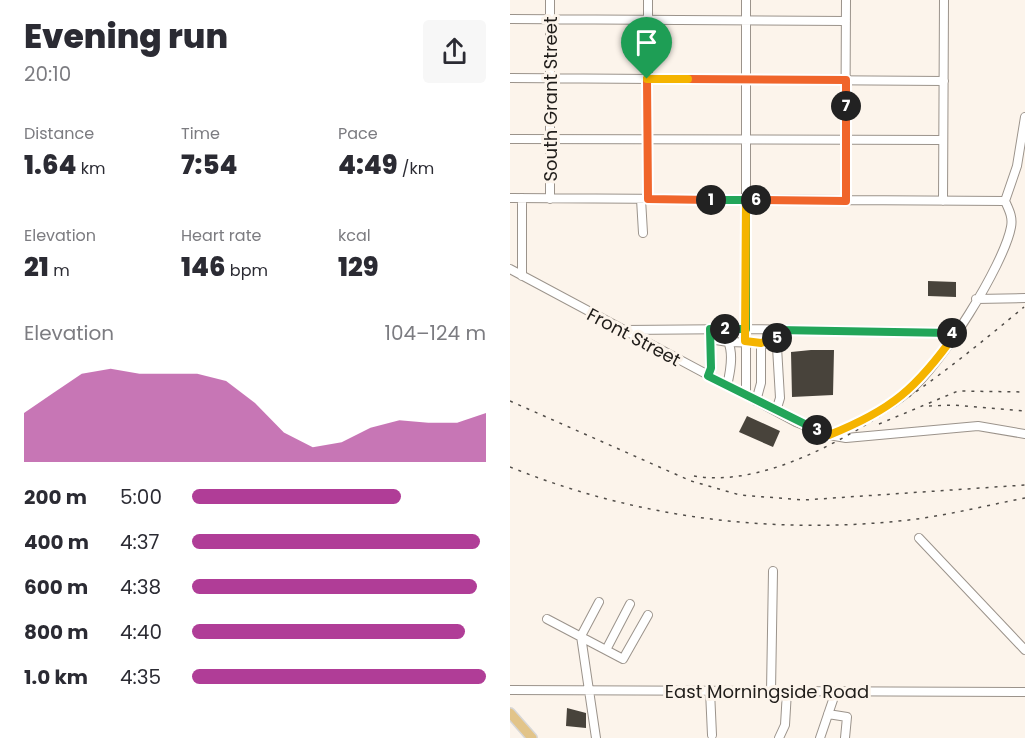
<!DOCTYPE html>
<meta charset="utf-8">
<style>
body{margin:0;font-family:Poppins,sans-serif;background:#f7f7f7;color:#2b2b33;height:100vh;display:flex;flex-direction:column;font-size:22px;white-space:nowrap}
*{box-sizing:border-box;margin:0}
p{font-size:20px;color:#7c7c81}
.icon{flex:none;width:33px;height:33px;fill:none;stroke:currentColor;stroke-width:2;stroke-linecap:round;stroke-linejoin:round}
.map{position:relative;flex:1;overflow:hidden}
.sheet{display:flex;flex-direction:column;background:#fff;width:510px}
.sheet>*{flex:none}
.pin{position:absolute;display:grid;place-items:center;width:51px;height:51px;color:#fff;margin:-62px -26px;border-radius:50% 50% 50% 0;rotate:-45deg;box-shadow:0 0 6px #0007}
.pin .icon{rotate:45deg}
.km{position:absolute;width:30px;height:30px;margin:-15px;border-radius:50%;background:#222;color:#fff;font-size:16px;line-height:30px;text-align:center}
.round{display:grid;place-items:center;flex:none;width:63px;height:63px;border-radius:6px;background:#f7f7f7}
.summary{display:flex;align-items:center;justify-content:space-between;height:102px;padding:0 24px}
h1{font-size:33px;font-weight:800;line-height:45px}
.figures{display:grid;grid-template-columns:repeat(3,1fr);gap:9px;height:102px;padding:6px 24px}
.figures div{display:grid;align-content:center}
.figures b{font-size:26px;font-weight:800}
.figures small{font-size:16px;font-weight:400}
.figures p{font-size:16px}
.chart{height:168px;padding:12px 24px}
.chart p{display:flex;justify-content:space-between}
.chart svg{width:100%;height:108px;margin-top:6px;fill:#b03d97;opacity:.7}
ul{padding:0 24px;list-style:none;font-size:20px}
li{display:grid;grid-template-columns:96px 72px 1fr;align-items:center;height:45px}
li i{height:15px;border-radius:8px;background:#b03d97}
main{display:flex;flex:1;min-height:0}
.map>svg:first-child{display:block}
.building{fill:#48433b}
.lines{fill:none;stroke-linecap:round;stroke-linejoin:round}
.minor-casing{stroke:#9b938b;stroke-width:10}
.major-casing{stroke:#d7d6d6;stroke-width:12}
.minor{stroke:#fff;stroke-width:8}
.major{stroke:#e2c489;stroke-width:9}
.rail{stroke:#514d49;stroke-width:1.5;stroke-dasharray:3 6;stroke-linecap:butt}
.split-1-casing{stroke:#fff;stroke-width:12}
.split-2-casing{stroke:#fff;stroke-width:12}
.split-3-casing{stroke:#fff;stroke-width:12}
.split-4-casing{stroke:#fff;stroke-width:12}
.split-5-casing{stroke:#fff;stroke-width:12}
.split-6-casing{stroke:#fff;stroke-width:12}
.split-7-casing{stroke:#fff;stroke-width:12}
.split-8-casing{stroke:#fff;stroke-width:12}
.split-9-casing{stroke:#fff;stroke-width:12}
.split-1{stroke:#f0652b;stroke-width:8}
.split-2{stroke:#22a559;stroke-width:8}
.split-3{stroke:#22a559;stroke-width:8}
.split-4{stroke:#f5b400;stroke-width:8}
.split-5{stroke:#22a559;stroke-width:8}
.split-6{stroke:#f5b400;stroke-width:8}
.split-7{stroke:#f0652b;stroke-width:8}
.split-8{stroke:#f0652b;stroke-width:8}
.split-9{stroke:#f5b400;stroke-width:8}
.labels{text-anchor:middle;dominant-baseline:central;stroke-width:6;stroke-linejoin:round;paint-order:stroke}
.street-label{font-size:18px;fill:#201d1a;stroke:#fcf4eb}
</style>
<main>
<section class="sheet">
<div class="summary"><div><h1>Evening run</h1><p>20:10</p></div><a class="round"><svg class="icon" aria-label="share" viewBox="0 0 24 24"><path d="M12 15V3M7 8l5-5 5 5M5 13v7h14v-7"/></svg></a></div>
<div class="figures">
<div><p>Distance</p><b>1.64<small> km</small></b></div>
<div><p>Time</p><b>7:54</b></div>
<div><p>Pace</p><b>4:49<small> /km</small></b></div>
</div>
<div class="figures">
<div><p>Elevation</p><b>21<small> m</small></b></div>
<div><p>Heart rate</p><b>146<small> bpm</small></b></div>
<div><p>kcal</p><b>129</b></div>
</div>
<div class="chart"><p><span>Elevation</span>104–124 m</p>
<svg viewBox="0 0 160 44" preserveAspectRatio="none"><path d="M0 44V24L10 16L20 8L30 6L40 8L50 8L60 8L70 11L80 20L90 32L100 38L110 36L120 30L130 27L140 28L150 28L160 24V44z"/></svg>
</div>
<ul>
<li><b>200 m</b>5:00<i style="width:71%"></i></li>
<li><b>400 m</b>4:37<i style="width:98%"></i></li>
<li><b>600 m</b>4:38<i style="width:97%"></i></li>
<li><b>800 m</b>4:40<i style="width:93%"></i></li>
<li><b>1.0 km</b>4:35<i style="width:100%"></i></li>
</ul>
</section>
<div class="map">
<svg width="515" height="738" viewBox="0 0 515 738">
<rect width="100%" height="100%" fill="#fcf4eb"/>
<path class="building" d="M418,281L446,282V297L418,296Z
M301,350H324L323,395L282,397L281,352Z
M237,416L270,431L263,447L229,432Z
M57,708L76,713V728L56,726Z"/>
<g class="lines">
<g class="minor-casing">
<path id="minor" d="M236,0V395
M0,19L336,21
M0,78L434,81
M0,139L433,140
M0,198L495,201
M12,198V276
M40,199V0
M131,199L133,233
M138,199V0
M335,201L336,0
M433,201L434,0
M495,201L507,166L515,117
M0,269L286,422L319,435L336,438L468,426L515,434
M466,299L515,298
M114,330L235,329L446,333
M200,339L218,342C224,354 220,373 217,386
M218,342L251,343V383L246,401
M198,376L201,368L200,336
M266,411L270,398L266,330
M320,435C347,424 377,410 400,390C430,366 494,265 501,227C503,217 499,210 495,201
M409,538L515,650
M37,619L113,659L138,615
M96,650L120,604
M0,690L515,692
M200,691L202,735
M261,691L263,571
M318,714L337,717L335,738
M86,738L71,636L89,602
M269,738L275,725L277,691
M310,738L326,691"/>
</g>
<g class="major-casing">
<path id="major" d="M0,713L22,738"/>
</g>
<use href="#minor" class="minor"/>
<use href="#major" class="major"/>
<path class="rail" d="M0,401L181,481L230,495L294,500L515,485
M419,406L443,405L515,411
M369,424L448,391L515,392
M0,467C129,519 269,536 407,519C443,514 479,505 515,498
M184,476C290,494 437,371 514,307"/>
</g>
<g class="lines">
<g class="split-1-casing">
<path id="split-1" d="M137,79L138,199L201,200"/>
</g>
<g class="split-2-casing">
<path id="split-2" d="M201,200H236V329H215"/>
</g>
<g class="split-3-casing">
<path id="split-3" d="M215,329H200L201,368L198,376L307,430"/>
</g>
<g class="split-4-casing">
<path id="split-4" d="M307,430L319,435C382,410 407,388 446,333H442"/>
</g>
<g class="split-5-casing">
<path id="split-5" d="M267,338V330L442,333"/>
</g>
<g class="split-6-casing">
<path id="split-6" d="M246,200H236L235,341L251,343L267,338"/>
</g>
<g class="split-7-casing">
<path id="split-7" d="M246,200L336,201V106"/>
</g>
<g class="split-8-casing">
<path id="split-8" d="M178,79L336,80V106"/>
</g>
<g class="split-9-casing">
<path id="split-9" d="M137,79H178"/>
</g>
<use href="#split-1" class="split-1"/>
<use href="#split-2" class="split-2"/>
<use href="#split-3" class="split-3"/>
<use href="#split-4" class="split-4"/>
<use href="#split-5" class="split-5"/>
<use href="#split-6" class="split-6"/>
<use href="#split-7" class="split-7"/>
<use href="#split-8" class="split-8"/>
<use href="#split-9" class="split-9"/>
</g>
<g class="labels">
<g class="street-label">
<text transform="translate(40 99) rotate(-90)">South Grant Street</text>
<text transform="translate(124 337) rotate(28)">Front Street</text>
<text x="257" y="691">East Morningside Road</text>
</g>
</g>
</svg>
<div class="pin" style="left:137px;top:79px;background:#1e9e55"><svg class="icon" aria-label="arrive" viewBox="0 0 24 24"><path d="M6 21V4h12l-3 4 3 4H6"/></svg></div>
<b class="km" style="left:201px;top:200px">1</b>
<b class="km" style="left:215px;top:329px">2</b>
<b class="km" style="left:307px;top:430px">3</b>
<b class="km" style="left:442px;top:333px">4</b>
<b class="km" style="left:267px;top:338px">5</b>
<b class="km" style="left:246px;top:200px">6</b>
<b class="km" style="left:336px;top:106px">7</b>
</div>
</main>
